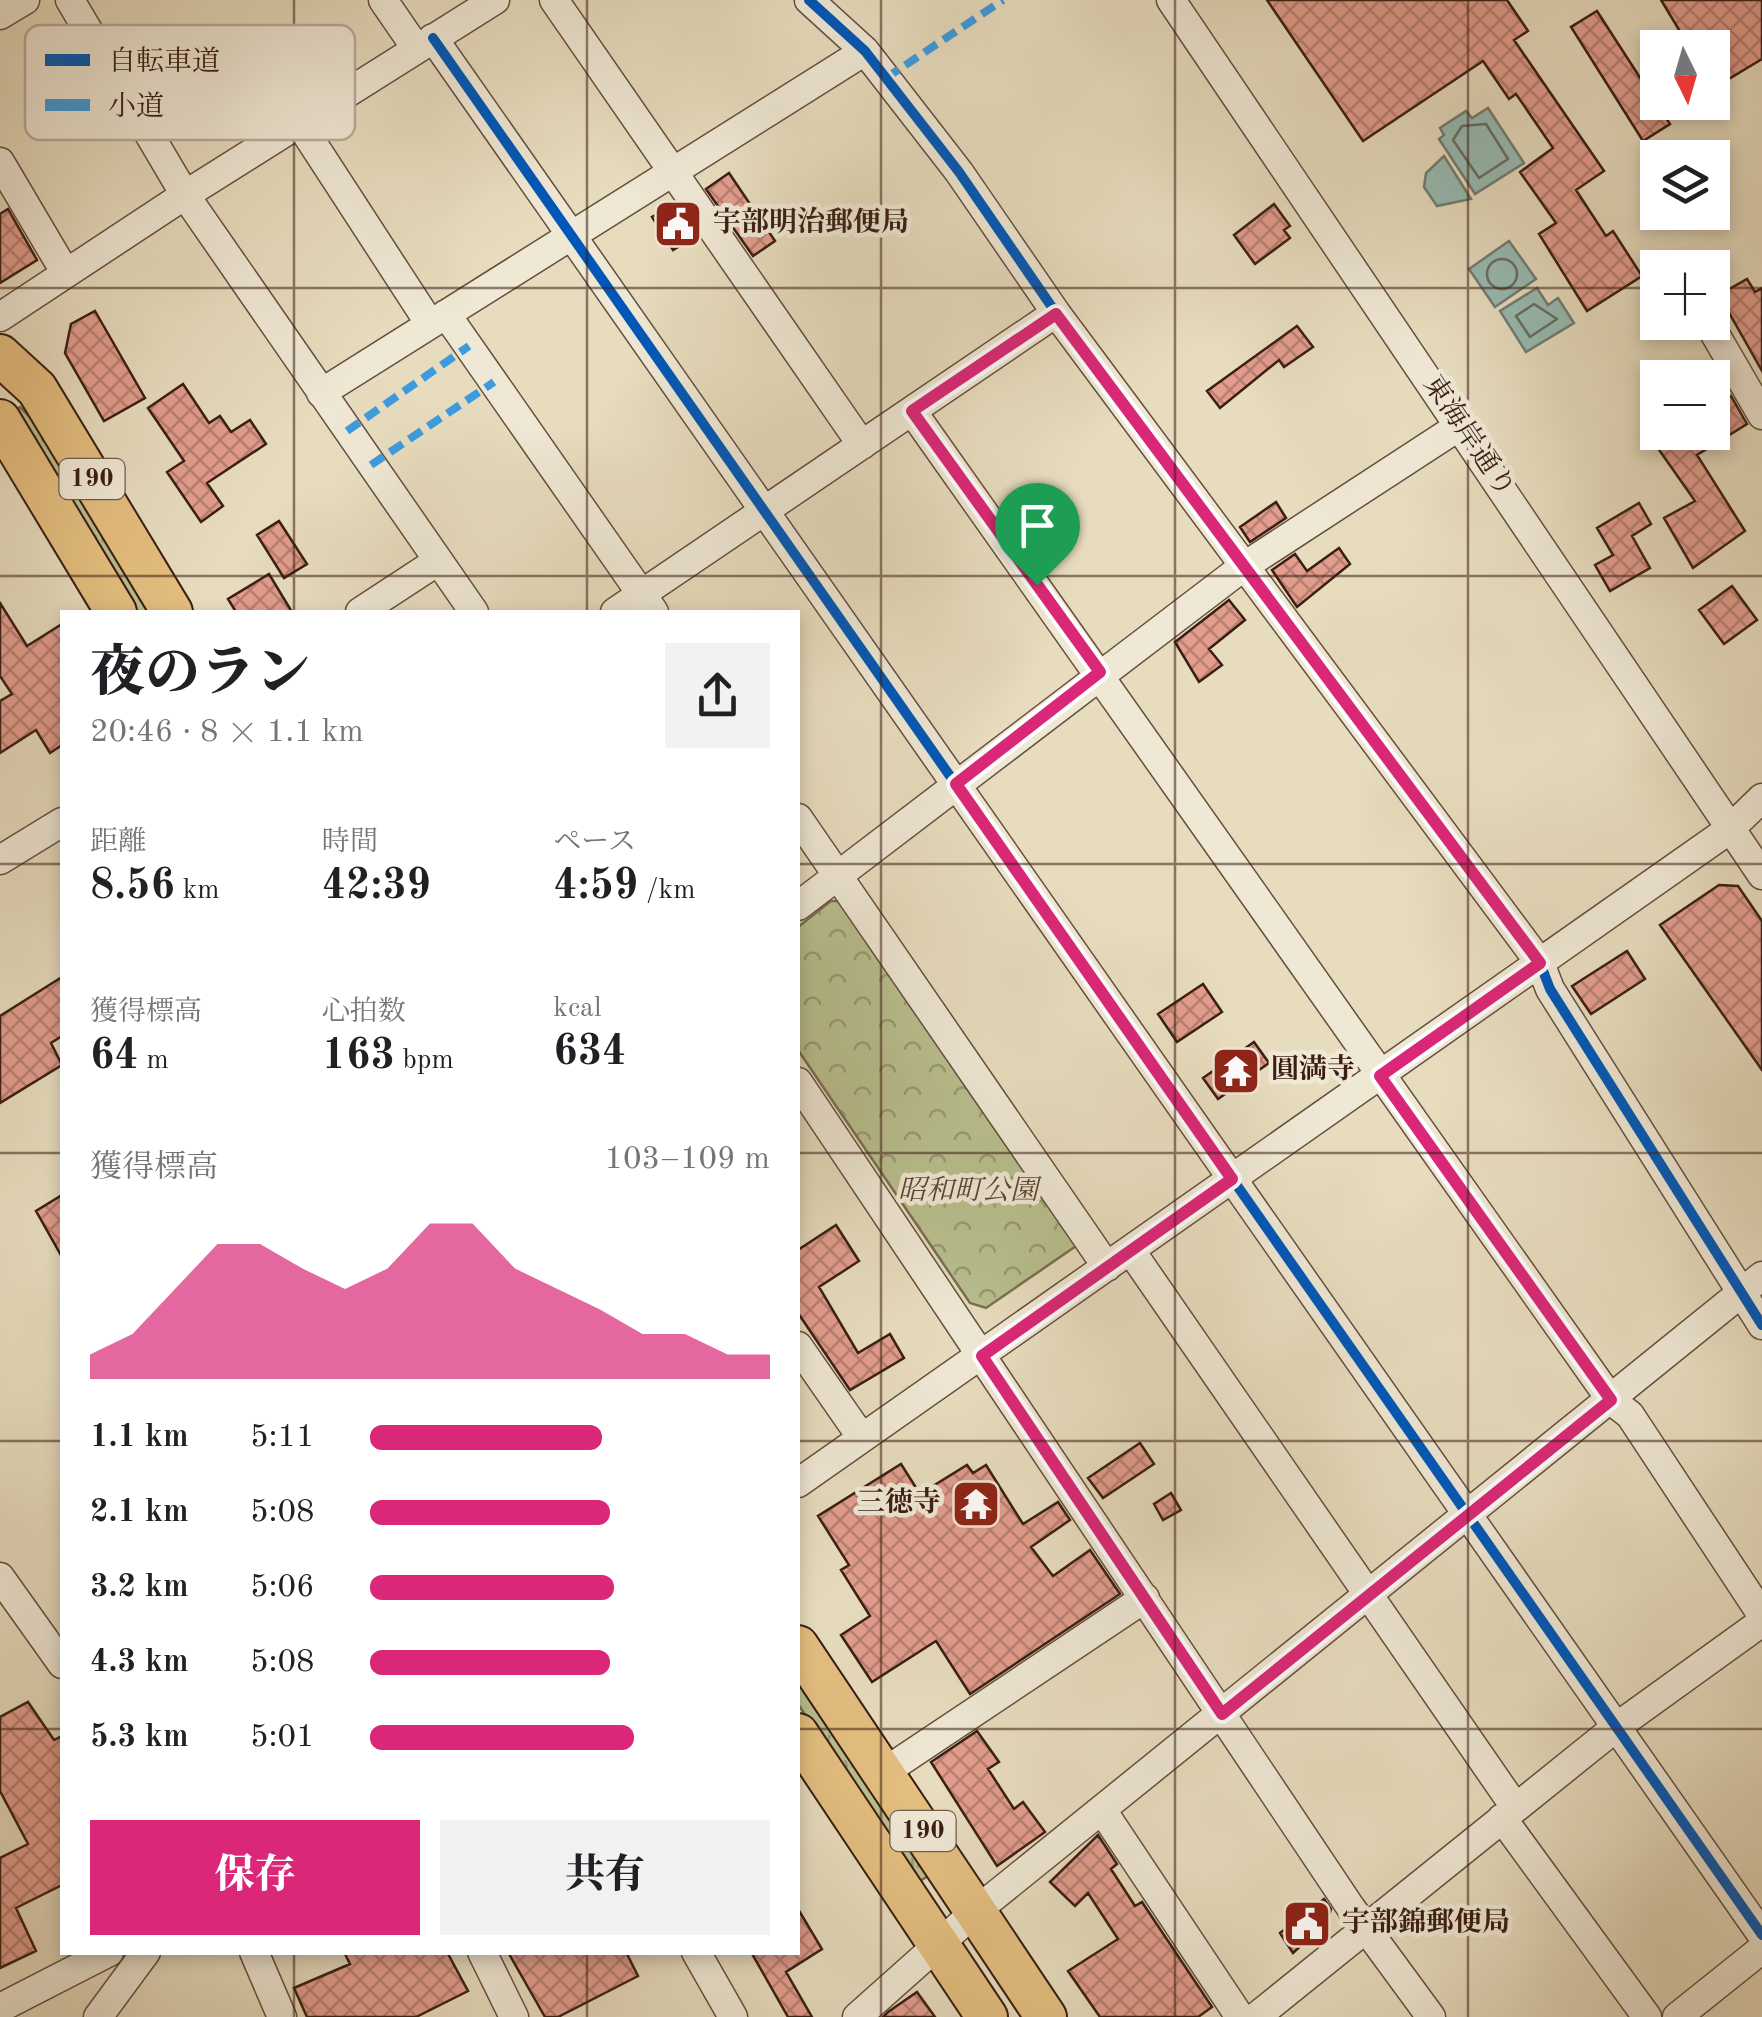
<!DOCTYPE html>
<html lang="ja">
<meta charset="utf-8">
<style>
body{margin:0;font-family:"Old Standard TT","Noto Serif JP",serif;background:#f2f2f2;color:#202124;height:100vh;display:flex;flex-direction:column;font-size:38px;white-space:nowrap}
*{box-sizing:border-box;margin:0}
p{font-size:32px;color:#757577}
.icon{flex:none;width:55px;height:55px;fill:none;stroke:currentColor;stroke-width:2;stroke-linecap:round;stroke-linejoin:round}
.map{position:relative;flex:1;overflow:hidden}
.drawer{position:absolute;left:60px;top:610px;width:740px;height:1345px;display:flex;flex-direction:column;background:#fff;border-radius:0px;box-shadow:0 5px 15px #0003}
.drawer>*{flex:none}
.needle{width:65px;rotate:175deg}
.buttons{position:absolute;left:1640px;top:30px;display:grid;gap:20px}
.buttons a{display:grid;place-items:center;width:90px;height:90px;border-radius:0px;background:#fff;box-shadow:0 5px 15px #0003;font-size:50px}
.pin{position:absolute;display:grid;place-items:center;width:85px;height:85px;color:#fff;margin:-102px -42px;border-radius:50% 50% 50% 0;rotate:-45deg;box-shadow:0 0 10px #0007}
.pin .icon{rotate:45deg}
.round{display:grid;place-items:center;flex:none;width:105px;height:105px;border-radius:0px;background:#f2f2f2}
.summary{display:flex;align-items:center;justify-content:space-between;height:170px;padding:0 30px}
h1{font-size:55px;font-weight:800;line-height:75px}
.stats{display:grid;grid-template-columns:repeat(3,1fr);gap:15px;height:170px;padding:10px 30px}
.stats div{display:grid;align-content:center}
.stats b{font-size:42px;font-weight:800}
.stats small{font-size:28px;font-weight:400}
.stats p{font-size:28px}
.chart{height:280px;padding:20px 30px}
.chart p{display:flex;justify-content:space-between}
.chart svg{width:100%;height:180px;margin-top:10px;fill:#db2777;opacity:.7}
.action{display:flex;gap:20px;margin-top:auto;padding:20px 30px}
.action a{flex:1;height:115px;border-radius:0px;background:#db2777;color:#fff;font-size:40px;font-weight:800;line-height:115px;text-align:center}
.action a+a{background:#f2f2f2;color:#202124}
ul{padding:0 30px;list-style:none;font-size:32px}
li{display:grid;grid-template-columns:160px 120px 1fr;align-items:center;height:75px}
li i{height:25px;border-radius:12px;background:#db2777}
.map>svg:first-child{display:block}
.grass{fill:url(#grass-tufts);stroke:#7a6e52;stroke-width:2.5}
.park{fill:url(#park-crowns);stroke:#7a6e52;stroke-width:2.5}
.water{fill:#97bbb3;stroke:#727c73;stroke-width:2.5}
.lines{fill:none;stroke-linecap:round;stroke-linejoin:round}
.shore{stroke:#686c64;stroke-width:2.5}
.building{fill:url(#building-cross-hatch);stroke:#3a1e14;stroke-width:2.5}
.minor-casing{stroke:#654e3e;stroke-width:31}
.highway-casing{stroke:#3a1e14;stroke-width:44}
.minor{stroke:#efe8d5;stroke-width:28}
.highway{stroke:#e4be7f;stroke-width:40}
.quiet{stroke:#3e9bde;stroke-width:8;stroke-dasharray:15 8;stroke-linecap:butt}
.cycleway-casing{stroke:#efe8d5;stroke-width:16}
.cycleway{stroke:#0057b8;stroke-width:10}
.route-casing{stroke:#fff;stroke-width:20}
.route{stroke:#db2777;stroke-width:12}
.grid{fill:none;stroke:#3a1e14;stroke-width:2.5;stroke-opacity:0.55}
.labels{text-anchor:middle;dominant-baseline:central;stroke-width:9;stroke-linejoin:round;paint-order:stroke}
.shield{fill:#efe8d5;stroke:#705b4e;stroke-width:2.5}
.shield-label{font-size:25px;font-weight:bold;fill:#3a1e14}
.poi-label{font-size:28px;font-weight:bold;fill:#3a1e14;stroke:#efe8d5;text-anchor:start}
.street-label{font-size:28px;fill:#3a1e14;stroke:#efe8d5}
.park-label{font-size:28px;font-style:italic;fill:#5a4633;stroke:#efe8d5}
.key{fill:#efe8d5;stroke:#b9ab9b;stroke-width:2.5}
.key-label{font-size:28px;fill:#3a1e14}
</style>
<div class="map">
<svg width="1762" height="2017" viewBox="0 0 1762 2017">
<defs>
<pattern id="grass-tufts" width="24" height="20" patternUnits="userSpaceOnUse" patternTransform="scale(2.5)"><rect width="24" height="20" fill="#b9bf8f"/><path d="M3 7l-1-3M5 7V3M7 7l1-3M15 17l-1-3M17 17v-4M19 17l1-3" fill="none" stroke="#979b74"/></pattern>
<pattern id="park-crowns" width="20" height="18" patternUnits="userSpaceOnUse" patternTransform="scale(2.5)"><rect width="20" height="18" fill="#b9bf8f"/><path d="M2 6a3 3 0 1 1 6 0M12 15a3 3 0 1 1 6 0" fill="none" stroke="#979b74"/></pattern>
<pattern id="building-cross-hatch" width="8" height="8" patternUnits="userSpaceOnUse" patternTransform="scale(2.5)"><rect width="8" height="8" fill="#e29d8d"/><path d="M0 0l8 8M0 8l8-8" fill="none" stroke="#b87f72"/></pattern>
</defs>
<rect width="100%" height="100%" fill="#e7dcbe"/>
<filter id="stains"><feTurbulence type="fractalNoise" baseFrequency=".002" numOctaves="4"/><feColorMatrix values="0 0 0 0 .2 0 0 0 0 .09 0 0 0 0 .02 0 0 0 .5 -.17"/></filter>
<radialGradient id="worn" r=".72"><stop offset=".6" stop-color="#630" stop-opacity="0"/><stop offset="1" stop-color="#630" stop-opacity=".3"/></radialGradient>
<path class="grass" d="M20,407L37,424L150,612H136L15,410Z
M798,1676L930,1875L916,1883L798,1704Z"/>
<path class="park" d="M831,901H842L1079,1244L986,1308L970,1303L798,1050V927Z"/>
<path class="water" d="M1488,108L1524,163L1475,194L1439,139L1444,135L1440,128L1466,111L1472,118Z
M1444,156L1471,199L1437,206L1424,187L1426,173Z
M1509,241L1536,279L1495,307L1469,269Z
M1537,288L1548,305L1558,298L1574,323L1526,352L1500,311Z"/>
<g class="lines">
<path class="shore" d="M1486,124L1508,159L1479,178L1453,140L1462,126Z
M1487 274a15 15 0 1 1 30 0a15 15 0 1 1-30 0Z
M1534,304L1557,319L1530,337L1516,316Z"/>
</g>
<path class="building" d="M1267,0H1507L1528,31L1514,40L1604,171L1576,190L1606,236L1613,231L1642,276L1587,311L1539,234L1556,223L1520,172L1553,148L1516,94L1509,99L1483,61L1363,141Z
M1661,0H1762V59L1712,89V48H1690Z
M1597,11L1670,124L1643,141L1571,27Z
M729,173L775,241L753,256L706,189Z
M674,204L696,236L673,250L652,217Z
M1274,204L1290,226L1284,230L1290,238L1255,264L1234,235Z
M8,209L37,260L0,283V214Z
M1747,279L1755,292L1762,288V371L1719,295Z
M95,311L145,398L104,421L65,353L71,324Z
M1297,326L1313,347L1284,367L1279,360L1220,408L1207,391Z
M183,384L209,423L220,416L231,432L250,420L266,444L207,483L223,506L201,522L167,472L184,461L148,408Z
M1731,396L1747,424L1697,455L1745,531L1693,568L1664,518L1695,501L1655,444L1673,432H1712V408Z
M1276,502L1286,518L1250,542L1240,527Z
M1639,503L1651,524L1632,536L1650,568L1610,591L1595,565L1613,555L1597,528Z
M279,521L307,564L284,578L257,535Z
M1339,548L1350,564L1297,607L1272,570L1295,554L1307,571Z
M269,574L292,612H236L228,599Z
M1732,586L1757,620L1724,644L1699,610Z
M1229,600L1245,620L1209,649L1222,665L1199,682L1175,642Z
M0,603L27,646L62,624V745L50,753L36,730L0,753V701L12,694L0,676Z
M1719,885L1738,886L1762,921V1070L1660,925Z
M1627,951L1645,979L1591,1014L1572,986Z
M62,977V1036L51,1043L62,1065L0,1103V1016Z
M1203,984L1222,1012L1177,1042L1158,1014Z
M1254,1042L1269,1063L1218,1099L1203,1078Z
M62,1195V1257L36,1211Z
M836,1225L859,1261L819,1287L858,1353L890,1334L904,1358L850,1390L798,1313V1250Z
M1140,1443L1154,1464L1103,1498L1088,1478Z
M901,1464L920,1494L967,1465L973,1473L986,1465L1023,1524L1058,1502L1070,1520L1031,1547L1053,1576L1090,1550L1120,1594L970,1694L936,1641L872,1682L841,1635L870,1616L841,1570L849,1565L818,1516Z
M1171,1493L1181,1510L1163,1520L1154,1504Z
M28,1702L54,1740L62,1736V1885L16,1908L36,1951L0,1968V1858L28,1844L0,1791V1717Z
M977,1731L999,1762L988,1769L1014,1809L1023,1802L1045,1832L997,1866L931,1762Z
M1098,1835L1117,1864L1111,1869L1135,1906L1142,1902L1212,2007L1198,2017H1100L1068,1971L1118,1939L1088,1893L1075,1906L1050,1882Z
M1324,1899L1331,1909L1327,1921L1293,1953L1280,1933Z
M798,1909L822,1949L786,1972L812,2017H788L751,1952H798Z
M344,1952H447L468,1991L416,2017H307L294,1988L350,1964Z
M508,1952H626L638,1976L558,2017H545Z
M917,1992L935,2017H883L888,2012Z"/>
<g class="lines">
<g class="minor-casing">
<path id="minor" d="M70,0L185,195L474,612
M383,0L416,48
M554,0L862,445
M809,0L865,51L959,172L1056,313L1540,963L1550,989L1762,1325
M1171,0L1762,875
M0,15L25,0
M433,38L1762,1935
M300,124L430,324
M0,162L65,272
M446,314L654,612
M0,317L185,195L495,0
M1708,322L1762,415
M321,393L865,51
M912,411L1611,1400L1630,1415L1762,1615
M360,612L438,561
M615,612L1056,313
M798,818L1107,1267
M0,860L62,822
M798,906L1243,567L1461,425
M798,1082L1351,1908L1431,2017
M1131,1251L1515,1807
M798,1346L862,1438
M798,1483L1730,829L1762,798
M0,1577L62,1664
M883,1773L1145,1598
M1102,1810L1240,2017
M1502,1818L1647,2017
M254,1952L282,2017
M482,1952L514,2017
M696,1952L733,2017
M0,2008L109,1952
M98,2017L146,1952
M857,2017L976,1911L1762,1276
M1256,2017L1615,1728L1762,1622
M1677,2017L1762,1949"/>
</g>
<g class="highway-casing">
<path id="highway" d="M0,355L37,389L172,612
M0,420L116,612
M798,1646L1046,2017
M798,1734L987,2017"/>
</g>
<use href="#minor" class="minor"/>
<use href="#highway" class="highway"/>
<path class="quiet" d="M886,78L1003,0
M347,431L469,346
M371,465L494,382"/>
<g class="cycleway-casing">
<path id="cycleway" d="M809,0L865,51L959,172L1056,313L1540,963L1550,989L1762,1325
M433,38L1762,1935"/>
</g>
<use href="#cycleway" class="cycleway"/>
</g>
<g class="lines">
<g class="route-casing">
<path id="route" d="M1056,314L1540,963L1380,1076L1611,1400L1222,1714L982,1356L1232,1179L956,784L1100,672L912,411Z"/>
</g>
<use href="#route" class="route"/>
</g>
<path class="grid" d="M294,0V612M587,0V612M881,0V2017M1175,0V2017M1468,0V2017M0,288H1658M1712,288H1762M0,576H1762M0,864H62M798,864H1762M0,1153H62M798,1153H1762M0,1441H62M798,1441H1762M0,1729H62M798,1729H1762M294,1952V2017M587,1952V2017"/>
<defs>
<g id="civic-square" transform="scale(2.5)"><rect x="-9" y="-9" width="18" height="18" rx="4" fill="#8f2418" stroke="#efe8d5"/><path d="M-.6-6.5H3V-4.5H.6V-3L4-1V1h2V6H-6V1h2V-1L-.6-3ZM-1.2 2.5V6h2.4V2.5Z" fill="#fff"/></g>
<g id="temple-square" transform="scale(2.5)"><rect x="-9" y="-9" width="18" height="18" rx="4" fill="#8f2418" stroke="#efe8d5"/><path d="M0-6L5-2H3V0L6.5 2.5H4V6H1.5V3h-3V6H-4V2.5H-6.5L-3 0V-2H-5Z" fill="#fff"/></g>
</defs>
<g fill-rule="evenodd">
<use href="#civic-square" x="678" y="224"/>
<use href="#temple-square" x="1236" y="1071"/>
<use href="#temple-square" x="976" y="1504"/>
<use href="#civic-square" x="1307" y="1924"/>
</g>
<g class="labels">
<g class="shield">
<rect x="59.5" y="459" width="65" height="40" rx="8"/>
<rect x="890.5" y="1811" width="65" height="40" rx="8"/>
</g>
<g class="shield-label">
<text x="92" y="479">190</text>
<text x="923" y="1831">190</text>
</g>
<g class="poi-label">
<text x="713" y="224">宇部明治郵便局</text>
<text x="1271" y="1071">圓満寺</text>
<text x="941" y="1504" text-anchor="end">三徳寺</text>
<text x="1342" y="1924">宇部錦郵便局</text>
</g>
<g class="street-label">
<text transform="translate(1468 437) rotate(56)">東海岸通り</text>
</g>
<g class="park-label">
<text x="968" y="1192">昭和町公園</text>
</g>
</g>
<rect x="25" y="25" width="330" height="115" rx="15" class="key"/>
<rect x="45" y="54" width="45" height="12" fill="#0057b8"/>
<rect x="45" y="99" width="45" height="12" fill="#3e9bde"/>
<g class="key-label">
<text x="108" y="70">自転車道</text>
<text x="108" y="115">小道</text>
</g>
<rect width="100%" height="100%" filter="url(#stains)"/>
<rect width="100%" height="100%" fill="url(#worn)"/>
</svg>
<div class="buttons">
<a><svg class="needle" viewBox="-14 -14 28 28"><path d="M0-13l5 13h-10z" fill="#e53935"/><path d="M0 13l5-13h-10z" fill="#757577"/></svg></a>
<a><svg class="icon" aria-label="layers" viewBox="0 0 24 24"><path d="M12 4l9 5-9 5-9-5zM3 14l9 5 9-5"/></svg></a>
<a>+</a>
<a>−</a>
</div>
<div class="pin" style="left:1037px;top:585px;background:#1e9e55"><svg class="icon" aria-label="arrive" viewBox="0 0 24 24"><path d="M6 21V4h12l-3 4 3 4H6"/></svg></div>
<section class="drawer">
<div class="summary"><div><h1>夜のラン</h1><p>20:46 · 8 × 1.1 km</p></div><a class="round"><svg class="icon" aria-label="share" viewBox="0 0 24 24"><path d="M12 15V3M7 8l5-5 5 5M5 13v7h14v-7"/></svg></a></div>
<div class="stats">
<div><p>距離</p><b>8.56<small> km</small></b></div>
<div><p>時間</p><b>42:39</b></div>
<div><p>ペース</p><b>4:59<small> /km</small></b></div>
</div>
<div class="stats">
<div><p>獲得標高</p><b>64<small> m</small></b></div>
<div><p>心拍数</p><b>163<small> bpm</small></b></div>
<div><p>kcal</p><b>634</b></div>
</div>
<div class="chart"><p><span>獲得標高</span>103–109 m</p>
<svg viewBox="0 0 160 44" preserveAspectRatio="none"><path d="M0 44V38L10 33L20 22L30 11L40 11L50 17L60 22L70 17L80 6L90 6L100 17L110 22L120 27L130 33L140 33L150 38L160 38V44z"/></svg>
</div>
<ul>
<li><b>1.1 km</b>5:11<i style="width:58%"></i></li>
<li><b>2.1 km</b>5:08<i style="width:60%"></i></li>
<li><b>3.2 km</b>5:06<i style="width:61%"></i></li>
<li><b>4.3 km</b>5:08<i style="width:60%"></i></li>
<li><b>5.3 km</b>5:01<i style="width:66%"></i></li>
</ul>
<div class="action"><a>保存</a><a>共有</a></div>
</section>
</div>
